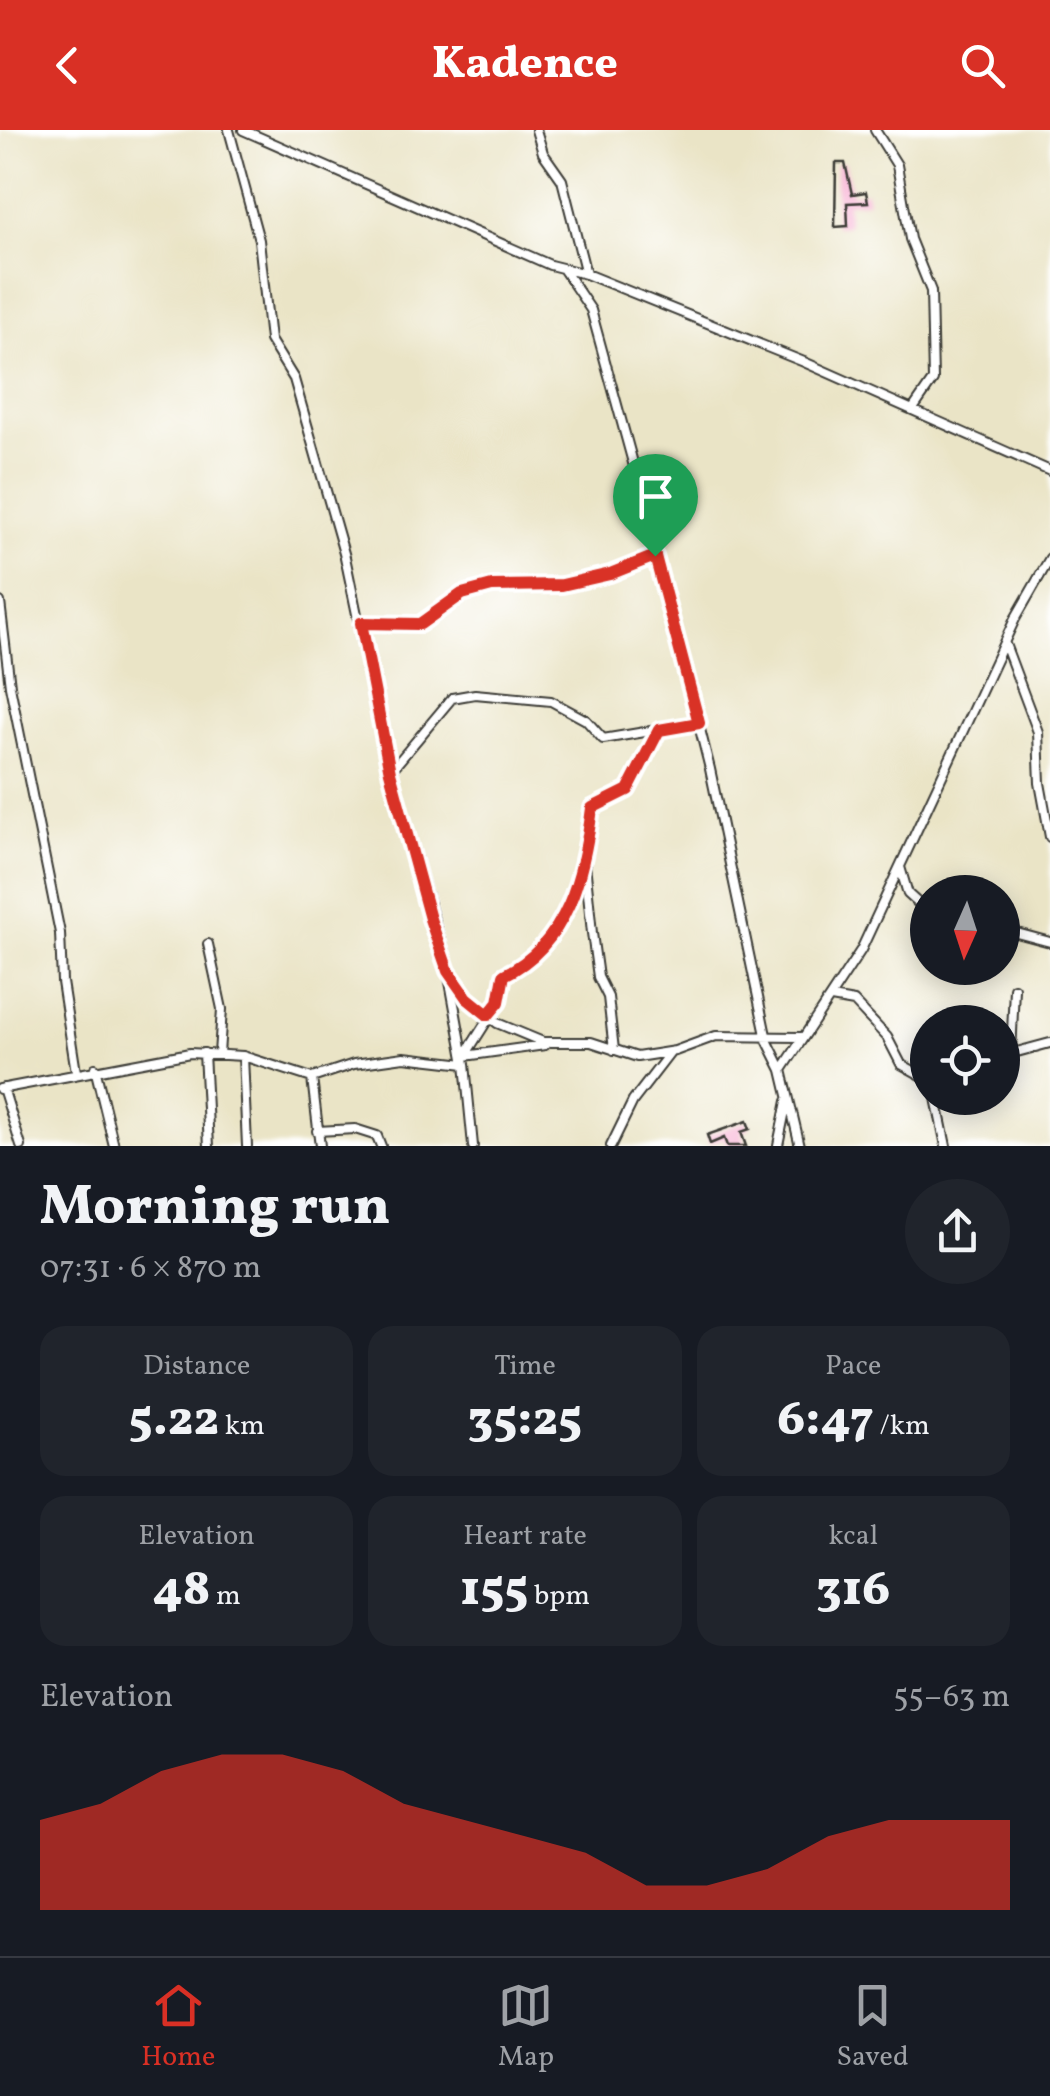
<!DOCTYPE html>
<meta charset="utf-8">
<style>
body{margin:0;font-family:Vollkorn,serif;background:#20242c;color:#f1f3f6;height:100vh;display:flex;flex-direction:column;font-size:38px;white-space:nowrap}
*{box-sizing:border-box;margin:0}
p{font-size:32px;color:#9ea1a6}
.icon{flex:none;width:55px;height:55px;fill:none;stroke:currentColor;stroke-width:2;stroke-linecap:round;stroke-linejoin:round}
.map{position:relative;height:1016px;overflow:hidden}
.side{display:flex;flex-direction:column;background:#171b24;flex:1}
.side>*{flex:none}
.needle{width:65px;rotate:183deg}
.controls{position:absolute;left:910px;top:745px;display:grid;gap:20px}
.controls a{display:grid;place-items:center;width:110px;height:110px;border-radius:50%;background:#171b24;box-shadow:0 5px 25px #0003;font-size:50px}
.pin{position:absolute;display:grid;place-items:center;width:85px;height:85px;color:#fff;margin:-102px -42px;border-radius:50% 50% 50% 0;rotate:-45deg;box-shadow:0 0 10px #0007}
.pin .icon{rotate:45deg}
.round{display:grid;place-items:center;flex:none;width:105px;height:105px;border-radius:52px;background:#20242c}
.summary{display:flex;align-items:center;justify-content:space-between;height:170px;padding:0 40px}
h1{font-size:55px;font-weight:800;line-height:75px}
.metrics{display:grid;grid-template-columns:repeat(3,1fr);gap:15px;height:170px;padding:10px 40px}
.metrics div{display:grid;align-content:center;border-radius:25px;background:#20242c;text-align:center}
.metrics b{font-size:50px;font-weight:800}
.metrics small{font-size:28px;font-weight:400}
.metrics p{font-size:28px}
.chart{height:280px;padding:20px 40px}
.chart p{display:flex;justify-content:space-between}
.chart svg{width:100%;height:180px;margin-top:10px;fill:#d93025;opacity:.7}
header{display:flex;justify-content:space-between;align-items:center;height:130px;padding:0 40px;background:#d93025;color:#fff;font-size:45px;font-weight:800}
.menu{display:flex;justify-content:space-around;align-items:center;height:140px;border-top:2px solid #363941;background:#171b24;font-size:28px;color:#9ea1a6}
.menu a{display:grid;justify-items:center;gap:5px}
.menu .current{color:#d93025}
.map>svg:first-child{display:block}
.building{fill:#f6a5cd}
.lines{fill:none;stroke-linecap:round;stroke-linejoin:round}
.minor-casing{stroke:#3b3a36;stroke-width:12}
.minor{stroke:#fff;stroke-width:8}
.route-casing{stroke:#fff;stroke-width:20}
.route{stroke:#d93025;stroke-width:12}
</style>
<header><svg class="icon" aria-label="back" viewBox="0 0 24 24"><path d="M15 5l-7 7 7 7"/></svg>Kadence<svg class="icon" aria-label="search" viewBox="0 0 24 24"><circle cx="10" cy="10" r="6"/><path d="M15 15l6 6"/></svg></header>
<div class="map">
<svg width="1050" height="1016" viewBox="0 0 1050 1016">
<rect width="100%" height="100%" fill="#fff"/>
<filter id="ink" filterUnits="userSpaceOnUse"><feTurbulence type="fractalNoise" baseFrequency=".01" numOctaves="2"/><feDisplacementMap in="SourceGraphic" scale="20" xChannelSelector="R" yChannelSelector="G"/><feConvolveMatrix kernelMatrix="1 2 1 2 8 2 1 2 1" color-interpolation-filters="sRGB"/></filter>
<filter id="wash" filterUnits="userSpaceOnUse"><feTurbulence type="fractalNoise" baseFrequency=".0048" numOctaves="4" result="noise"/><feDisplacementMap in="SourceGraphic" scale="40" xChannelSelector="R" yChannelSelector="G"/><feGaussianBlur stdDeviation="2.25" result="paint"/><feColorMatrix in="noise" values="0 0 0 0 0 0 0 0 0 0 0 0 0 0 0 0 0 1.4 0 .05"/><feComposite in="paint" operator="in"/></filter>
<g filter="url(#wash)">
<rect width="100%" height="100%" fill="#eae4c6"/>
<g id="blocks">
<path class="building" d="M836,33H845L852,64L866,62L868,72L847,73L848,96L835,97Z
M747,991L750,999L741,1002L746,1016H727L724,1008L710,1014L707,1005Z"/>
</g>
</g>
<g filter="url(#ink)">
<use href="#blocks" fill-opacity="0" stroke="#3b3a36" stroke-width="2.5"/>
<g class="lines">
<g class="minor-casing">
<path id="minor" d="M229,0L259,110L270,210L294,249L345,427L390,642L446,830L465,934L473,1016
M243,0L550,135L586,144L804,232L1050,341
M536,0L543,23L562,50L586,144
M875,0L897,35L910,109L931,161L933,250L913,279
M564,140L591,180L633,333L710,639L767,910L782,940L800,1016
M0,472L10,556L60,803L62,852L76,942
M361,493L420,494L462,464L492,456L561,455L610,444L655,426
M1005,514L1038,602L1040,653L1050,707
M390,642L452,568L475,564L551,571L586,590L603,609L699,593
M585,733L592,803L598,847L608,867L614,920
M900,737L908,764L928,782
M1002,799L1050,812
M208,814L222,879L219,924
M451,844L467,868L497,893L543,912H591L637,927L675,921L716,906L801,907
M831,868L854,872L887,907L901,934L928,949
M204,923L209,1016
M1011,925L1014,858
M243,926L247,1016
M465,926L545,915
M1002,926L1050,913
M464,927L499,872L504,845C568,814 583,742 592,678L628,660L659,600
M95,938L114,1016
M782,940L861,820L1015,489L1050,428
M312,948L320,1016
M3,958L21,1016
M0,959L190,923L243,926L312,948L354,934L404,927L465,934
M936,968L946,1016
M317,1001L355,999L377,1006L381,1016
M778,1015L787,971
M611,1016L633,971L670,923"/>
</g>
<use href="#minor" class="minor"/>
</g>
</g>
<g class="lines" filter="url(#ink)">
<g class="route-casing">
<path id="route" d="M655,426L699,593L659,600L628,660L592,678C584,743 568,814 504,845L499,872L488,885L467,868L448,841L430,789L390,642L361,493L420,494L462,464L492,456L562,455L610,444Z"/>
</g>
<use href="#route" class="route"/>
</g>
</svg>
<div class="controls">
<a><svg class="needle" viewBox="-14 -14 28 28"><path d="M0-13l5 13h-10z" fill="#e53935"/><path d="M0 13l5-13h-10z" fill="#9ea1a6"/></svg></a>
<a><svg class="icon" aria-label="locate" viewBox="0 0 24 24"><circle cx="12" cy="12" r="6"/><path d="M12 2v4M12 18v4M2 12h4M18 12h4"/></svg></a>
</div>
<div class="pin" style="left:655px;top:426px;background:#1e9e55"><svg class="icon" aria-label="arrive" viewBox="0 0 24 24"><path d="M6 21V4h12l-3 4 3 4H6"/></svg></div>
</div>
<section class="side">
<div class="summary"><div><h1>Morning run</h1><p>07:31 · 6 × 870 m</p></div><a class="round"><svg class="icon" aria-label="share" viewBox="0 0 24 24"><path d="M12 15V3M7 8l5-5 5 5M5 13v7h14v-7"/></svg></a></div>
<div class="metrics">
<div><p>Distance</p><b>5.22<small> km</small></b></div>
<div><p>Time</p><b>35:25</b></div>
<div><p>Pace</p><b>6:47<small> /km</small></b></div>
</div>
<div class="metrics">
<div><p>Elevation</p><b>48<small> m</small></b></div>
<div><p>Heart rate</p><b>155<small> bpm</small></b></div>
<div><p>kcal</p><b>316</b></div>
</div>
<div class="chart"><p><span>Elevation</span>55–63 m</p>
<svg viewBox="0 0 160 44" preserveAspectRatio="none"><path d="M0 44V22L10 18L20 10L30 6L40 6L50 10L60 18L70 22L80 26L90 30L100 38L110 38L120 34L130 26L140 22L150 22L160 22V44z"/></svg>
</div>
</section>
<nav class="menu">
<a class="current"><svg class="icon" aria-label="home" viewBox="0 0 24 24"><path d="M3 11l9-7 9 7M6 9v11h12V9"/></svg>Home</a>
<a><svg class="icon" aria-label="map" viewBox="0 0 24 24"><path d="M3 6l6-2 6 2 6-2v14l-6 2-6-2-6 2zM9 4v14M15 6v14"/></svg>Map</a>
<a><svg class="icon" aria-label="saved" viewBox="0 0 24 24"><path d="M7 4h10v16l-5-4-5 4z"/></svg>Saved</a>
</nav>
